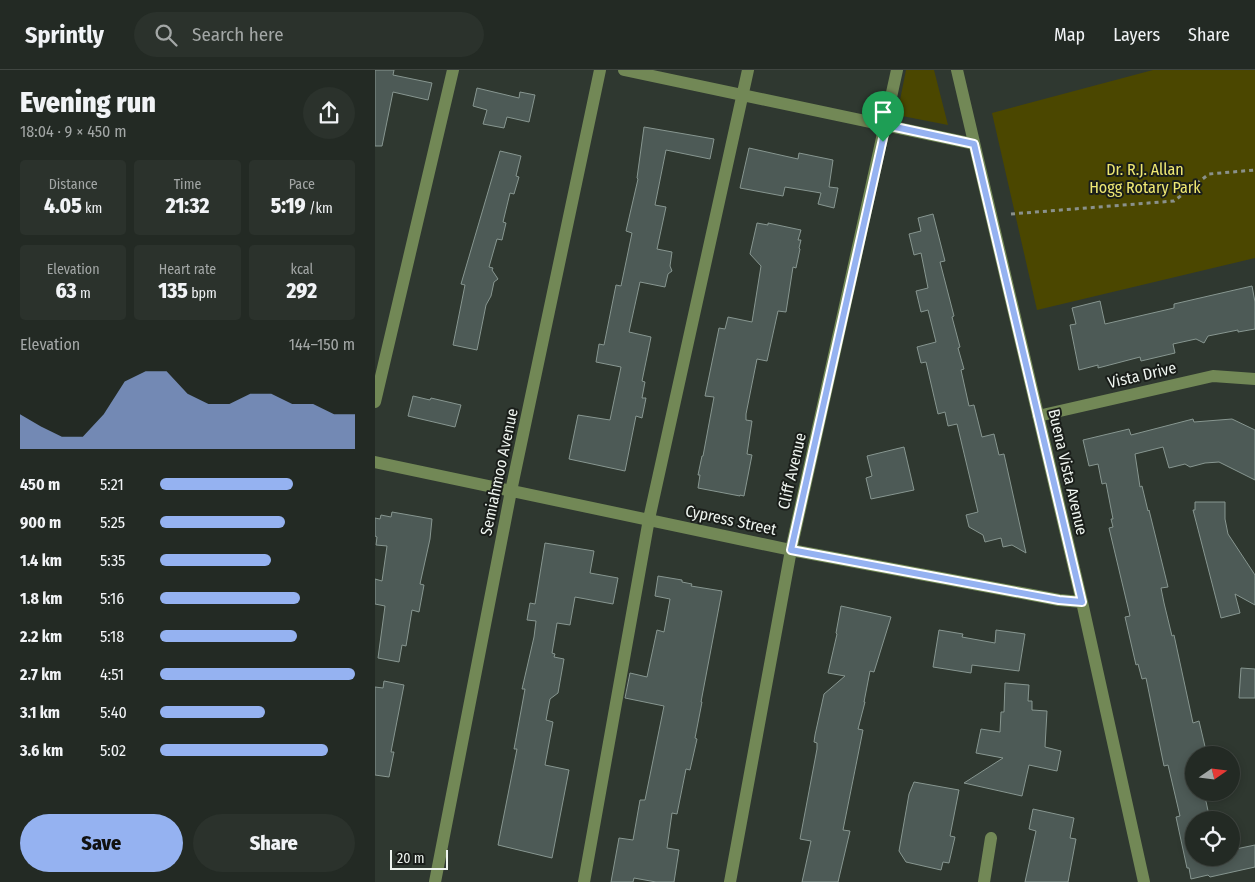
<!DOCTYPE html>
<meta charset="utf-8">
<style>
body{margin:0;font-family:"Fira Sans Condensed",sans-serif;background:#2b322c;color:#f1f3f6;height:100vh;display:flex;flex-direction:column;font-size:19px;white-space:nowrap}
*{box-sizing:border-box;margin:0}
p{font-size:16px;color:#a3a7a6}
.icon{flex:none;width:28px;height:28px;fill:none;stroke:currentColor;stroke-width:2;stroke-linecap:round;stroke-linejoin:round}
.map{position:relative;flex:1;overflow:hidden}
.panel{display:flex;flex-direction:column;background:#232a24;width:375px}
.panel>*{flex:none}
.needle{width:32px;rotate:76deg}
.buttons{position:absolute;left:810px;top:676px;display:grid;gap:10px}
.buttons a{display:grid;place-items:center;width:55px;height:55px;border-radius:50%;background:#232a24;box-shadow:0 2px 8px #0003,0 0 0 1px #404641;font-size:25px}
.scale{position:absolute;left:15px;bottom:12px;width:58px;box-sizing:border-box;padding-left:5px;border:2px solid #eef4ef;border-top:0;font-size:14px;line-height:18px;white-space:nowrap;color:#eef4ef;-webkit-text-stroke:4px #1a1e1a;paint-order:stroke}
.pin{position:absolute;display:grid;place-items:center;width:42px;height:42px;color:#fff;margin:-51px -21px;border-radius:50% 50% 50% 0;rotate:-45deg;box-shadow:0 0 5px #0007}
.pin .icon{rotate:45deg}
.round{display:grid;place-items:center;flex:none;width:52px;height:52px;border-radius:26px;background:#2b322c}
.headline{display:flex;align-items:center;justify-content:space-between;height:85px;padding:0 20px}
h1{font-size:28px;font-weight:800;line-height:38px}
.stats{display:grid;grid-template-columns:repeat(3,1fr);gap:8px;height:85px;padding:5px 20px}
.stats div{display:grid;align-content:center;border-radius:5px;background:#2b322c;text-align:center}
.stats b{font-size:21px;font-weight:800}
.stats small{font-size:14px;font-weight:400}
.stats p{font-size:14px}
.chart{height:140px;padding:10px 20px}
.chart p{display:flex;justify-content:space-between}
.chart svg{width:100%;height:90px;margin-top:5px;fill:#95b2f1;opacity:.7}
.action{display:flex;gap:10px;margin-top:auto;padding:10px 20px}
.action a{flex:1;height:58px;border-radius:30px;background:#95b2f1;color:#111;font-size:20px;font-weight:800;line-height:58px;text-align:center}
.action a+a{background:#2b322c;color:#f1f3f6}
ul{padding:0 20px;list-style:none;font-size:16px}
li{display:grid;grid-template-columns:80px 60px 1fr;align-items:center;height:38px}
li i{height:12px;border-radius:6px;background:#95b2f1}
header{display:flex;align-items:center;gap:30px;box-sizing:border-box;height:70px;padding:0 25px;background:#232a24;border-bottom:1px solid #404641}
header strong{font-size:24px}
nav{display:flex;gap:28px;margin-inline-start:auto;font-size:18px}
.search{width:350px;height:45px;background:#2b322c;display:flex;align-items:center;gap:12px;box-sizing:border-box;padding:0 18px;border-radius:28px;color:#a3a7a6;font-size:19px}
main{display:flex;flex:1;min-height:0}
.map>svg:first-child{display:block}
.green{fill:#4b4700}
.building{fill:#4d5a56;stroke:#879690}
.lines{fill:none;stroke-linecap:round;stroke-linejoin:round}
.path{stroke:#8a918b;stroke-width:3;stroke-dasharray:4 4;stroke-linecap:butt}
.minor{stroke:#728856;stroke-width:12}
.route-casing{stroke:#fff;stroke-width:10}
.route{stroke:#95b2f1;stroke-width:6}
.labels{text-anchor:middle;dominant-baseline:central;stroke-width:4;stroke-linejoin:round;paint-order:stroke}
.park-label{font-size:16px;fill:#efe873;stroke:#1a1e1a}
.street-label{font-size:16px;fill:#eef4ef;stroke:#1a1e1a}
</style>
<header>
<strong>Sprintly</strong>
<div class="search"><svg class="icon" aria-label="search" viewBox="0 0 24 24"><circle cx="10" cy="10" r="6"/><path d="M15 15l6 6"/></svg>Search here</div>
<nav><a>Map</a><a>Layers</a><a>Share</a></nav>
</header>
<main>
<section class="panel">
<div class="headline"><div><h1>Evening run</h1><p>18:04 · 9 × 450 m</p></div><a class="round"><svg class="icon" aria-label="share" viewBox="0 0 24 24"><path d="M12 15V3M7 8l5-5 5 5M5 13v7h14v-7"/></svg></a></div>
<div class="stats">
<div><p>Distance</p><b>4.05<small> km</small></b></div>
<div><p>Time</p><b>21:32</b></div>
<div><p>Pace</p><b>5:19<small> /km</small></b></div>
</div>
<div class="stats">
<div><p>Elevation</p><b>63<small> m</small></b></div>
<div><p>Heart rate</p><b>135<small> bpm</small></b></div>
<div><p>kcal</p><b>292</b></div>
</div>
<div class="chart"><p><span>Elevation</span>144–150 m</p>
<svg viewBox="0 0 160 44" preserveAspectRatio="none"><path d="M0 44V27L10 33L20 38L30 38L40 27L50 11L60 6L70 6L80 17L90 22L100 22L110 17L120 17L130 22L140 22L150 27L160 27V44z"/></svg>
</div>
<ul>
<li><b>450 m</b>5:21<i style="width:68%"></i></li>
<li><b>900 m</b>5:25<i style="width:64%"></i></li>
<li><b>1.4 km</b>5:35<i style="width:57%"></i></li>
<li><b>1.8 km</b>5:16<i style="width:72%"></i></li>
<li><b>2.2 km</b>5:18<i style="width:70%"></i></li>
<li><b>2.7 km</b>4:51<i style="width:100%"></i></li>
<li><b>3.1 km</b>5:40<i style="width:54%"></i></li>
<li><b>3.6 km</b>5:02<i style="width:86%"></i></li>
</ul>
<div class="action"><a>Save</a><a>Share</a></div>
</section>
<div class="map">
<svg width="880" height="812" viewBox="0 0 880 812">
<rect width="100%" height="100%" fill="#2f3830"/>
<path class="green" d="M531,0H559L573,55L522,45Z
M778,0H880V188L662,240L617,43Z"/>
<path class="building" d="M0,0H19L18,5L57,13L53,30L18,22L7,76H0Z
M102,18L144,28L145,22L160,25L154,52L132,47L129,58L108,54L112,40L98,36Z
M269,57L339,69L335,89L291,80L280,135L291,137L282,179L297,182L295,196L297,201L293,204L290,217L265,212L254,262L276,267L267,311L270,312L267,328H271L267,348L261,346L250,401L194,389L203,345L235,350L246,297L221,292L224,274L229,275L241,215L246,216L257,163L251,161L263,109L262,108Z
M374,78L423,89L424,83L458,90L454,117L463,118L459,138L443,134L446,123L410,117L408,126L365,118Z
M125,81L146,86L141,106L144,107L139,124L135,123L128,152L131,153L127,170L122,169L114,197L118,198L117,200L123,209L119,212L116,226L111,235L102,280L78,275L90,215L86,214Z
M558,144L570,191L565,192L579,246L577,247L585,277L583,278L589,299L586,300L594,336L599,335L607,367L619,364L624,385L629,384L651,483L637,475L628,477L626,468L610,472L608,465L594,457L591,445L603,442L582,354L573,356L570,342L563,344L551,292L546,293L542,277L561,272L553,240L546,242L541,221L553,218L546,183L539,185L534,164L546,161L543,148Z
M382,153L393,155V153L426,160L423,170H426L424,178L425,179L421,198L418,197L411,242L403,241L392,291L382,289L371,344V350L377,351L372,384L377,385L369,426L365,425V426L323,418L325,405H323L327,386H328L339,327L330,326L344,258L350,259L353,247L377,252L386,196L375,184Z
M877,216L880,232V259L863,262V260L833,266L829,273L821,269L798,274L800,283L766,291L765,287L723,298V295L704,300L695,255L701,254L697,238L725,231L730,254L799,238V234Z
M38,326L55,330L56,328L86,335L80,357L33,346Z
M818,349L819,352L857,349L880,360V410L844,392L830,393L815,397L810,394L794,398L788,377L760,384L765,417L767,416L773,441L774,440L793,517L786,518L789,533L797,566L799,565L818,653L824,651L832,685H819V722H829L835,750H819V788H856V780L880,775V797L835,807L833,805L816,809L814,798H812L801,747L805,746L793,695L789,696L771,608L767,609L763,594L761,595L750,547L755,546L734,458L738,457L736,449H738L731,413L727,414L723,394L714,396L708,370L754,359L756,365Z
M529,377L539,420L496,429L491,408L497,406L492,386Z
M820,432H850V449L853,464L880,505V535L860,524L865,543L846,548L818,440H820Z
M17,442L57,449L55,469L45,514L49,515L44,542L37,540L31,576L27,575L24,592L3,588L10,536L0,534V509L7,511L12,476L1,475L2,467L0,466V448L5,449L6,445L16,447Z
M170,473L219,481L215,503L243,508L238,534L200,527L195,555L182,553L177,583L180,584L179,587L189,589L183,623L175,629L171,650L178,652L170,695L194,700L177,788L123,775L142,679H139L150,619H147L159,567L161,551L152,550L155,533L160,534Z
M283,506L307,510V512L317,514L316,516L347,521L326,632H327L320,668L322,669L315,700L311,699L302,744L297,743L292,778L304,780L299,812H281L259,808L258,812H236L244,768L258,770L265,730H270L289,636L250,628L255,603L272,607L282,560L289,562L295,529L280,526Z
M466,536L516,547L499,602L495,601L489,632H490L483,659L488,660L468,760L475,761L463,812H427L436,771L425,769L442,679V673L439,672L440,665L449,624L470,606L453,603L462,564L461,563Z
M564,560L588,564L587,567L620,573L621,560L650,564L644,601L597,595L596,603L558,597Z
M866,598L880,599V628H864Z
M9,611L29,615L16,682H19L14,707L0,705V617L8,618Z
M630,613L654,615L653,631H657V640L672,641L670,677L686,681L682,701L654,695L647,726L589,713L628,688L601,683L606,659L625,662L626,642H629Z
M539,712L584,720L575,766L580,767L574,793L568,792L566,800L531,792L524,781L534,724Z
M658,739L699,748L695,768L701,769L693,812H650L661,761L654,759Z"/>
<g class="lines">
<path class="path" d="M636,144L799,131L834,104L880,100"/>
<path class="minor" d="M249,0L599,74
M582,0L707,532L769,812
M0,332L78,0
M663,346L838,306L880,309
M0,392L416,480L684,530L707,532
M60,812L136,421L225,0
M209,812L274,449L373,0
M355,812L416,480L522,0
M609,812L616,768"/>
</g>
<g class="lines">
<g class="route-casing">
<path id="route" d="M511,55L599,74L707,532L684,530L416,480Z"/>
</g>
<use href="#route" class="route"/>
</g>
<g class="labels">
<g class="park-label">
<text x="770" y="99">Dr. R.J. Allan<tspan x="770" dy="18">Hogg Rotary Park</tspan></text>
</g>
<g class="street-label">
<text transform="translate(767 305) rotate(-13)">Vista Drive</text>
<text transform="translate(417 401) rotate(-77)">Cliff Avenue</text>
<text transform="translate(124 402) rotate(-78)">Semiahmoo Avenue</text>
<text transform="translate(693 402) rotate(77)">Buena Vista Avenue</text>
<text transform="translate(356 450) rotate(12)">Cypress Street</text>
</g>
</g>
</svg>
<div class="buttons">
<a><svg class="needle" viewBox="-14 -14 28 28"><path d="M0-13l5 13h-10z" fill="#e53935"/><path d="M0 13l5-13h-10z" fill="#a3a7a6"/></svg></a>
<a><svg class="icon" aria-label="locate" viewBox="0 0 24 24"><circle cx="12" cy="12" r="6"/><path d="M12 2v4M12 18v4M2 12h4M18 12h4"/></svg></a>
</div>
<div class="scale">20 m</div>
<div class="pin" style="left:508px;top:72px;background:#1e9e55"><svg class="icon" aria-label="arrive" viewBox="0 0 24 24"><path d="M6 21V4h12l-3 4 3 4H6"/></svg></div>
</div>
</main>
